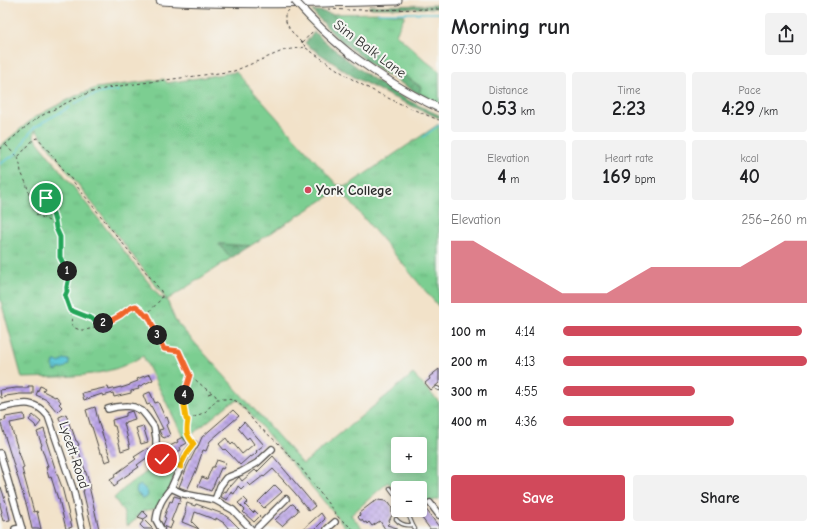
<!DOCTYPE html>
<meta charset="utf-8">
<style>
body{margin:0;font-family:"Comic Neue",sans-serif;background:#f2f2f2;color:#202124;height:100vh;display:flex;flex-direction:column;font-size:15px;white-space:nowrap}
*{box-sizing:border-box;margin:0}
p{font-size:13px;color:#757577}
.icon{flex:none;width:22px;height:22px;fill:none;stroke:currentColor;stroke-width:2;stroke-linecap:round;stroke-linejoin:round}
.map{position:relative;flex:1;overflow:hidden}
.side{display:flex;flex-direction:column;background:#fff;width:380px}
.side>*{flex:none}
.controls{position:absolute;left:391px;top:437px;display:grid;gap:8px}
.controls a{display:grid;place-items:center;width:36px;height:36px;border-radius:4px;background:#fff;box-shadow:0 2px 10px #0003;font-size:20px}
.pin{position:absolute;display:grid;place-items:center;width:34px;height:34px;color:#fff;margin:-17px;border:2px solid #fff;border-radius:50%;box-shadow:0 1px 4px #0007}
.km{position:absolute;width:20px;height:20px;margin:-10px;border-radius:50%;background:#222;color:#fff;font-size:11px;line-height:20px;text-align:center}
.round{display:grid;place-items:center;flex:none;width:42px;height:42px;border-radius:4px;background:#f2f2f2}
.overview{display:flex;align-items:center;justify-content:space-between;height:68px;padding:0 12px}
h1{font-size:22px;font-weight:700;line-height:30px}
.stats{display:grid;grid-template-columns:repeat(3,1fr);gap:6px;height:68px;padding:4px 12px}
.stats div{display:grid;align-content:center;border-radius:4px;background:#f2f2f2;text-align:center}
.stats b{font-size:20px;font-weight:700}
.stats small{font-size:11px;font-weight:400}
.stats p{font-size:11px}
.chart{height:112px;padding:8px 12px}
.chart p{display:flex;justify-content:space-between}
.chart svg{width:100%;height:72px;margin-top:4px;fill:#d1495b;opacity:.7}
.primary-button{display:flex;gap:8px;margin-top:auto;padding:8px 12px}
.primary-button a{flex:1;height:46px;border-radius:4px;background:#d1495b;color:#fff;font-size:16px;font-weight:700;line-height:46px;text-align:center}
.primary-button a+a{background:#f2f2f2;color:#202124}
ul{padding:0 12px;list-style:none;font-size:13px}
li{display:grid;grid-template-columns:64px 48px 1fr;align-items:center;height:30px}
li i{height:10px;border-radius:5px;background:#d1495b}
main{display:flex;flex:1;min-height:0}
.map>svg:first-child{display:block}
.grass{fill:url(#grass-tufts);stroke:#537c5e;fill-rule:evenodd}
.forest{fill:url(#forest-crowns);stroke:#486e53}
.water{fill:url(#water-ripples);stroke:#447881}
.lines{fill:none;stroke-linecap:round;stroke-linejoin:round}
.stream{stroke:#5cc6d7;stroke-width:1.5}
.building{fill:url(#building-cross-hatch)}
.service-casing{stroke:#494643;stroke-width:4.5}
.minor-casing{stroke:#494643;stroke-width:8}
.tertiary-casing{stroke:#494643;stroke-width:9}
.trunk-casing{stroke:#494643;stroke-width:11}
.path{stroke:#494643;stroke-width:1;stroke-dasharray:3 3;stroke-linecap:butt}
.service{stroke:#fff;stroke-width:2.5}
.minor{stroke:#fff;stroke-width:5.5}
.tertiary{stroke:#fff;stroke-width:7}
.trunk{stroke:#fff;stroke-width:9}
.tertiary-bridge-casing{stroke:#494643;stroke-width:9;stroke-linecap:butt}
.tertiary-bridge{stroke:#fff;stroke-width:7}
.split-1-casing{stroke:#fff;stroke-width:8}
.split-2-casing{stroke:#fff;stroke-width:8}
.split-3-casing{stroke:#fff;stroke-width:8}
.split-4-casing{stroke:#fff;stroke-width:8}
.split-5-casing{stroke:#fff;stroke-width:8}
.split-6-casing{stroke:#fff;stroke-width:8}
.split-1{stroke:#22a559;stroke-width:5}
.split-2{stroke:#22a559;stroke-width:5}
.split-3{stroke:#f0652b;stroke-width:5}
.split-4{stroke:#f0652b;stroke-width:5}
.split-5{stroke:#f5b400;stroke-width:5}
.split-6{stroke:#f5b400;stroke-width:5}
.poi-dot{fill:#d1495b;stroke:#f6f6f2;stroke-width:1.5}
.labels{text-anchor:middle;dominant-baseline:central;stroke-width:4;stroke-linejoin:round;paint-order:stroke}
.street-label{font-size:14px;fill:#2b2b2b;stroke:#f6f6f2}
.poi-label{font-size:14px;font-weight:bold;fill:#2b2b2b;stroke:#f6f6f2;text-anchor:start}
</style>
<main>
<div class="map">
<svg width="439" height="529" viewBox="0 0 439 529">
<defs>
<pattern id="grass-tufts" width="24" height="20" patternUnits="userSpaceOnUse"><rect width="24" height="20" fill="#7bce91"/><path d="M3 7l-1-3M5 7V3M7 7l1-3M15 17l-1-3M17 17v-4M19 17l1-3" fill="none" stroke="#6ab17d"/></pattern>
<pattern id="forest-crowns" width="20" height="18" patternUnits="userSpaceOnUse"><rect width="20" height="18" fill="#64b17b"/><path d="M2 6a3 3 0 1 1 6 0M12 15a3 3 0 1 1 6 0" fill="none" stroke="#539065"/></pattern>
<pattern id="water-ripples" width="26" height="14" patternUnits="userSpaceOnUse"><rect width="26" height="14" fill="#5cc6d7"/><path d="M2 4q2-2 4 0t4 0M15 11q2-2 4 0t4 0" fill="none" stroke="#4ca1af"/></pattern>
<pattern id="building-cross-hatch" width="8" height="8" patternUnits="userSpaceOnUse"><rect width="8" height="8" fill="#baa2e9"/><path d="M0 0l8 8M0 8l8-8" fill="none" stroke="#9784bd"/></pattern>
</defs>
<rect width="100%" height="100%" fill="#f6f6f2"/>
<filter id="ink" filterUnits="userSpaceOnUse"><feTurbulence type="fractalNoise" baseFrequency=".025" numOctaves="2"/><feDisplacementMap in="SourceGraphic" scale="8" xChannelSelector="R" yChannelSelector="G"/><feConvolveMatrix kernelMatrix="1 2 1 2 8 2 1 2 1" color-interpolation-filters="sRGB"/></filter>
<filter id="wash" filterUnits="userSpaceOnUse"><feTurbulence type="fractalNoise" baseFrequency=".012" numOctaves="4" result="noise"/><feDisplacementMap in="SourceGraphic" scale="16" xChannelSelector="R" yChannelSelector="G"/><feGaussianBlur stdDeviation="0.9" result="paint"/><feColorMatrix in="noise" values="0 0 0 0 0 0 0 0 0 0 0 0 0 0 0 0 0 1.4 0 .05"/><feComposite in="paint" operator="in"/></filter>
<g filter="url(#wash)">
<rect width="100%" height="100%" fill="#f2e2c9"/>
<path class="grass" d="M378,13L405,15L396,34L427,62L439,71V104L419,94L421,87L376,55L332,14Z
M236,72L337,185L347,186L439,124V307L347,198L340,194L331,195L250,246L220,244L231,258L167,300L175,320L179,325L303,464L413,374L439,402V499L432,501L420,503V488H398V495L388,482L351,515L363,529H347L239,400L229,404L185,440L143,356C135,360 126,365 118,368C87,378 54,377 22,378L0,298V146L35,117L52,108L80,94L97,88L164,79L167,83ZM35,130H36L167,300L160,297L34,137ZM398,444H420V466H398Z
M162,459L176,465L171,488L158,508L143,511L133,522L127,526L123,511L114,498L130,483L140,477Z"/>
<path class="forest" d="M439,5V8H369V6Z
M312,11H319L332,14L376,55L421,87L419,94L374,67L335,36Z
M314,32C338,53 363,73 390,90C406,100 422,107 439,115V118L390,96L354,77L307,45L305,43Z
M219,244L250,246L231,258Z"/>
<path class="water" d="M63,359L69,360V364L66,367L55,371L53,367L54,361H56L60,363Z
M141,485C145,488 147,490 148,495L146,498L143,499L136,492L137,487Z"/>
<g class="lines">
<path class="stream" d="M378,13H439
M115,91H119
M74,104C88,96 95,94 112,91
M423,137L439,125
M0,164L17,153L28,135L35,127L50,118L70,107"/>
</g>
<g id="blocks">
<path class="building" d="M439,369V383L431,390L425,383L430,379L429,377Z
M150,374L153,380L138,387L139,389L131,391V393L114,397L113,393L103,396L102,394L84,400L82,393L108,387L109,390L121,387V388L130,385V384L138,381L137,379Z
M28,386H33V394H20L6,396V397L1,398L0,390L16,388H28Z
M40,386L45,388L43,391L55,397L56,396L61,402L59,404L62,407L57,412L47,400L36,395Z
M150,392L155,403L158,402L163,413L165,418L167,417L169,423L166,425L170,435L164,438L163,437H162L159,430L163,429L158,419L150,404L147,405L143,395Z
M95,407L99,424L111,460L105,462L102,453H100L92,427H91L86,410Z
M233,410L239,416L210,441L206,451L203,450L196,471L187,490L179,487L187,467L196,449H197L202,437Z
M132,411L135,419L125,422V423H124L130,448L121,451L115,426H113L112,420L126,416V413Z
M24,414L25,420L10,423L19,453V452L22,461L24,468L22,469L34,512L37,511L41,529H32L27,507L0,421L6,420L5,417Z
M66,414L71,429H72L76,441H77L79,445L77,446L90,485L89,486L99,529H92L83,491H84L79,474V473L69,444H70L64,427L63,428L59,418V417Z
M33,415L41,422L36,428L35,425L29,420Z
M244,422L264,445L256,451L257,452L254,455L251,457L250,456L240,465L230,454L225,449L224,450L219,444L226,438L231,445L233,443L242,454L254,444L249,437L247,439L238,428Z
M143,426L148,442L141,444L136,428Z
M44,429L47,439L46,440L56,471L62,487L72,527L66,529L59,499H58L51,477L49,478L46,467L48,466L41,446L42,445L37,432Z
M183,437L187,443L180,447L181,450L173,454L172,451L165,455L161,448L168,445V447L178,442L177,440Z
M148,448L152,454L137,465L139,467L117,482L118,484L114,487L110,480L115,477L114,475L136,459L134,457Z
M273,456L315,506L309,511L295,493L273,469L264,477L263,476L250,486L247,483L241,489L238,486L234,494L231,492L227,500L221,497L224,491L226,492L230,485L231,486L239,477L242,481L255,470L257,472Z
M217,460L226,463L223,469L221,468L211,491L198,486L202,477L207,479L212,467H214Z
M275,485L282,492L264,508L258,502Z
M0,487H1L7,506L10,520L3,521L1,513L2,512L0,505Z
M174,496L181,498L179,504L178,503L171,521L173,522L170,529L165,527L163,525L166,518L164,517L170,501L172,502Z
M244,498L248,502L245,505L253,513L255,511L260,516L254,522L243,512L245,510L238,503Z
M378,500L385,501L389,503L391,506L392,509V515L389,521L390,522L387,525L397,528V529H385L380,521L372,526L369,522L367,524L366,522L364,523L362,520H360L358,517L360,515L359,513L372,503Z
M420,501L439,527V529H430L416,510H420Z
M187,503L195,506L196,504L223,514L230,519L240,529H229L224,523L216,518V520L195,512L192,522L199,529L182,522L186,512L185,511Z
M292,504H293L298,509V511L282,526L275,520Z
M143,511L148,516L144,519L138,517Z
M321,513L325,519L315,529H303Z
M144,520L153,529H144L140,525Z"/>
</g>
</g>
<g filter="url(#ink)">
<use href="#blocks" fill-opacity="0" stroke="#494643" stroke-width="1"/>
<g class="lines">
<g class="service-casing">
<path id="service" d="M437,388L439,389
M390,488L398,499
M406,510C410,517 411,523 415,529
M396,519C400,524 406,526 412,525"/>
</g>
<g class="minor-casing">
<path id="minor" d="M0,408C20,404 34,398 48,416L74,492L82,529
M108,409L116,407L127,406L134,407L142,411L147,417L154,427L156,438V447L162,459L181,467
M194,444L187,453L171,488L184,494L215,500L233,510L251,529
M0,453L22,529
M215,500L220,486L226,478L241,472L257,463L272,449
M430,503L439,515
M15,529L22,528
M161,529L156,520C158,506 161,500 171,488
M256,529L286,499
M327,529L335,522"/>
</g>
<g class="tertiary-casing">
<path id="tertiary" d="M349,53C377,74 406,93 439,108"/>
</g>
<g class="trunk-casing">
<path id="trunk" d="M161,0C240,5 319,2 397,0"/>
</g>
<path class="path" d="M328,9L348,10L439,9
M302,43L314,30
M306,48C321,58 336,69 352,79C379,95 409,108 439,120
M6,145L13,153L18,157L34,139L37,138L39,139L161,291L162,297L161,299L150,311L148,315L163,347L166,349L179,351L190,375C186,386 182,395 184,406C184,412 187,417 187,422C188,429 185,434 191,440
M0,149L28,125L39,117L74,99L88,93L112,87L234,71L285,50L306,47C298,39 284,26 285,15L289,10
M18,157L20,164L21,172L26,183L33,206L36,214L49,221L56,228L60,237V257L69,276L66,289L67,292L65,296L72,317L71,323L73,327C75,328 79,330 82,330C91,331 115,319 122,314C127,311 130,306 135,305L141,310L146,316L148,315
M30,195L37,192C40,193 43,195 45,197C52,204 55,219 56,228
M71,310L103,323
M191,376L206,389L215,395L217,398
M208,394L211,393
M188,420L205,412L217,399H228L236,401L243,407L255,423L279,444L301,468L339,518L353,529"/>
<use href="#service" class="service"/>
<use href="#minor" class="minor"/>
<use href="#tertiary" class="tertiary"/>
<use href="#trunk" class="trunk"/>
<g class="tertiary-bridge-casing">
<path id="tertiary-bridge" d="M294,0C311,19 329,37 349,53"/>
</g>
<use href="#tertiary-bridge" class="tertiary-bridge"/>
</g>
</g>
<g class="lines" filter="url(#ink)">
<g class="split-1-casing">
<path id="split-1" d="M46,198L51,207L55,221L56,228L60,237V257L67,271"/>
</g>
<g class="split-2-casing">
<path id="split-2" d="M67,271C72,280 65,283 67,292L65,296L70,310L103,323"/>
</g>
<g class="split-3-casing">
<path id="split-3" d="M103,323C109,322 116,318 121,315C126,311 130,307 136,306L141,310L146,316L148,315L157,335"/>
</g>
<g class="split-4-casing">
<path id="split-4" d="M157,335L164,349L179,351L190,375L184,395"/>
</g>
<g class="split-5-casing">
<path id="split-5" d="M181,465L187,453L194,444C186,435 186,432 188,420L186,419L184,406V395"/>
</g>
<g class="split-6-casing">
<path id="split-6" d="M162,459L181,467V465"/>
</g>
<use href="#split-1" class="split-1"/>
<use href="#split-2" class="split-2"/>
<use href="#split-3" class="split-3"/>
<use href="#split-4" class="split-4"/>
<use href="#split-5" class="split-5"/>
<use href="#split-6" class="split-6"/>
</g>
<circle class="poi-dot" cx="308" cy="190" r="4"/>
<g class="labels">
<g class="street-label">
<text transform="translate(370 49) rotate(37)">Sim Balk Lane</text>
<text transform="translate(74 455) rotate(72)">Lycett Road</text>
</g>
<g class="poi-label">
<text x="316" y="190">York College</text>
</g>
</g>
</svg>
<div class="controls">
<a>+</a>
<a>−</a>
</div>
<div class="pin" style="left:46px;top:198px;background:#1e9e55"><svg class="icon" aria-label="arrive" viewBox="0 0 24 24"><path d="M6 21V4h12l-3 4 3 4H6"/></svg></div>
<div class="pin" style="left:162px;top:459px;background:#d93025"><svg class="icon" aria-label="check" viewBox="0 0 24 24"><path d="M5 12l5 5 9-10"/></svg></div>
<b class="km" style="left:67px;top:271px">1</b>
<b class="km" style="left:103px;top:323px">2</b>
<b class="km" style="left:157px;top:335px">3</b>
<b class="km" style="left:184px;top:395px">4</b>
</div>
<section class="side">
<div class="overview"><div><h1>Morning run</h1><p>07:30</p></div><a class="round"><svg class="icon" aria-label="share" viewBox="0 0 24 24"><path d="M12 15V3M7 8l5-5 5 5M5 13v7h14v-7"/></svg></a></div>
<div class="stats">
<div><p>Distance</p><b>0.53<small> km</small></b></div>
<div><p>Time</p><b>2:23</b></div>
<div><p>Pace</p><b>4:29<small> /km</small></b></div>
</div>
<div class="stats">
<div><p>Elevation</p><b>4<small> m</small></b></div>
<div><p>Heart rate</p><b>169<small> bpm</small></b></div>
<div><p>kcal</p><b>40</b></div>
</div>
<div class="chart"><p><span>Elevation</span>256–260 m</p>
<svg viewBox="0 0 160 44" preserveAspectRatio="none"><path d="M0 44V6L10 6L20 14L30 22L40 30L50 38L60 38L70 38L80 30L90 22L100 22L110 22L120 22L130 22L140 14L150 6L160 6V44z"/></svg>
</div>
<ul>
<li><b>100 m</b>4:14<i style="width:98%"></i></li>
<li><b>200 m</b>4:13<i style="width:100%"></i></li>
<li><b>300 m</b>4:55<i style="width:54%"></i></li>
<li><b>400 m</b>4:36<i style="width:70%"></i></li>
</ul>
<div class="primary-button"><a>Save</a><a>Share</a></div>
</section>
</main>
